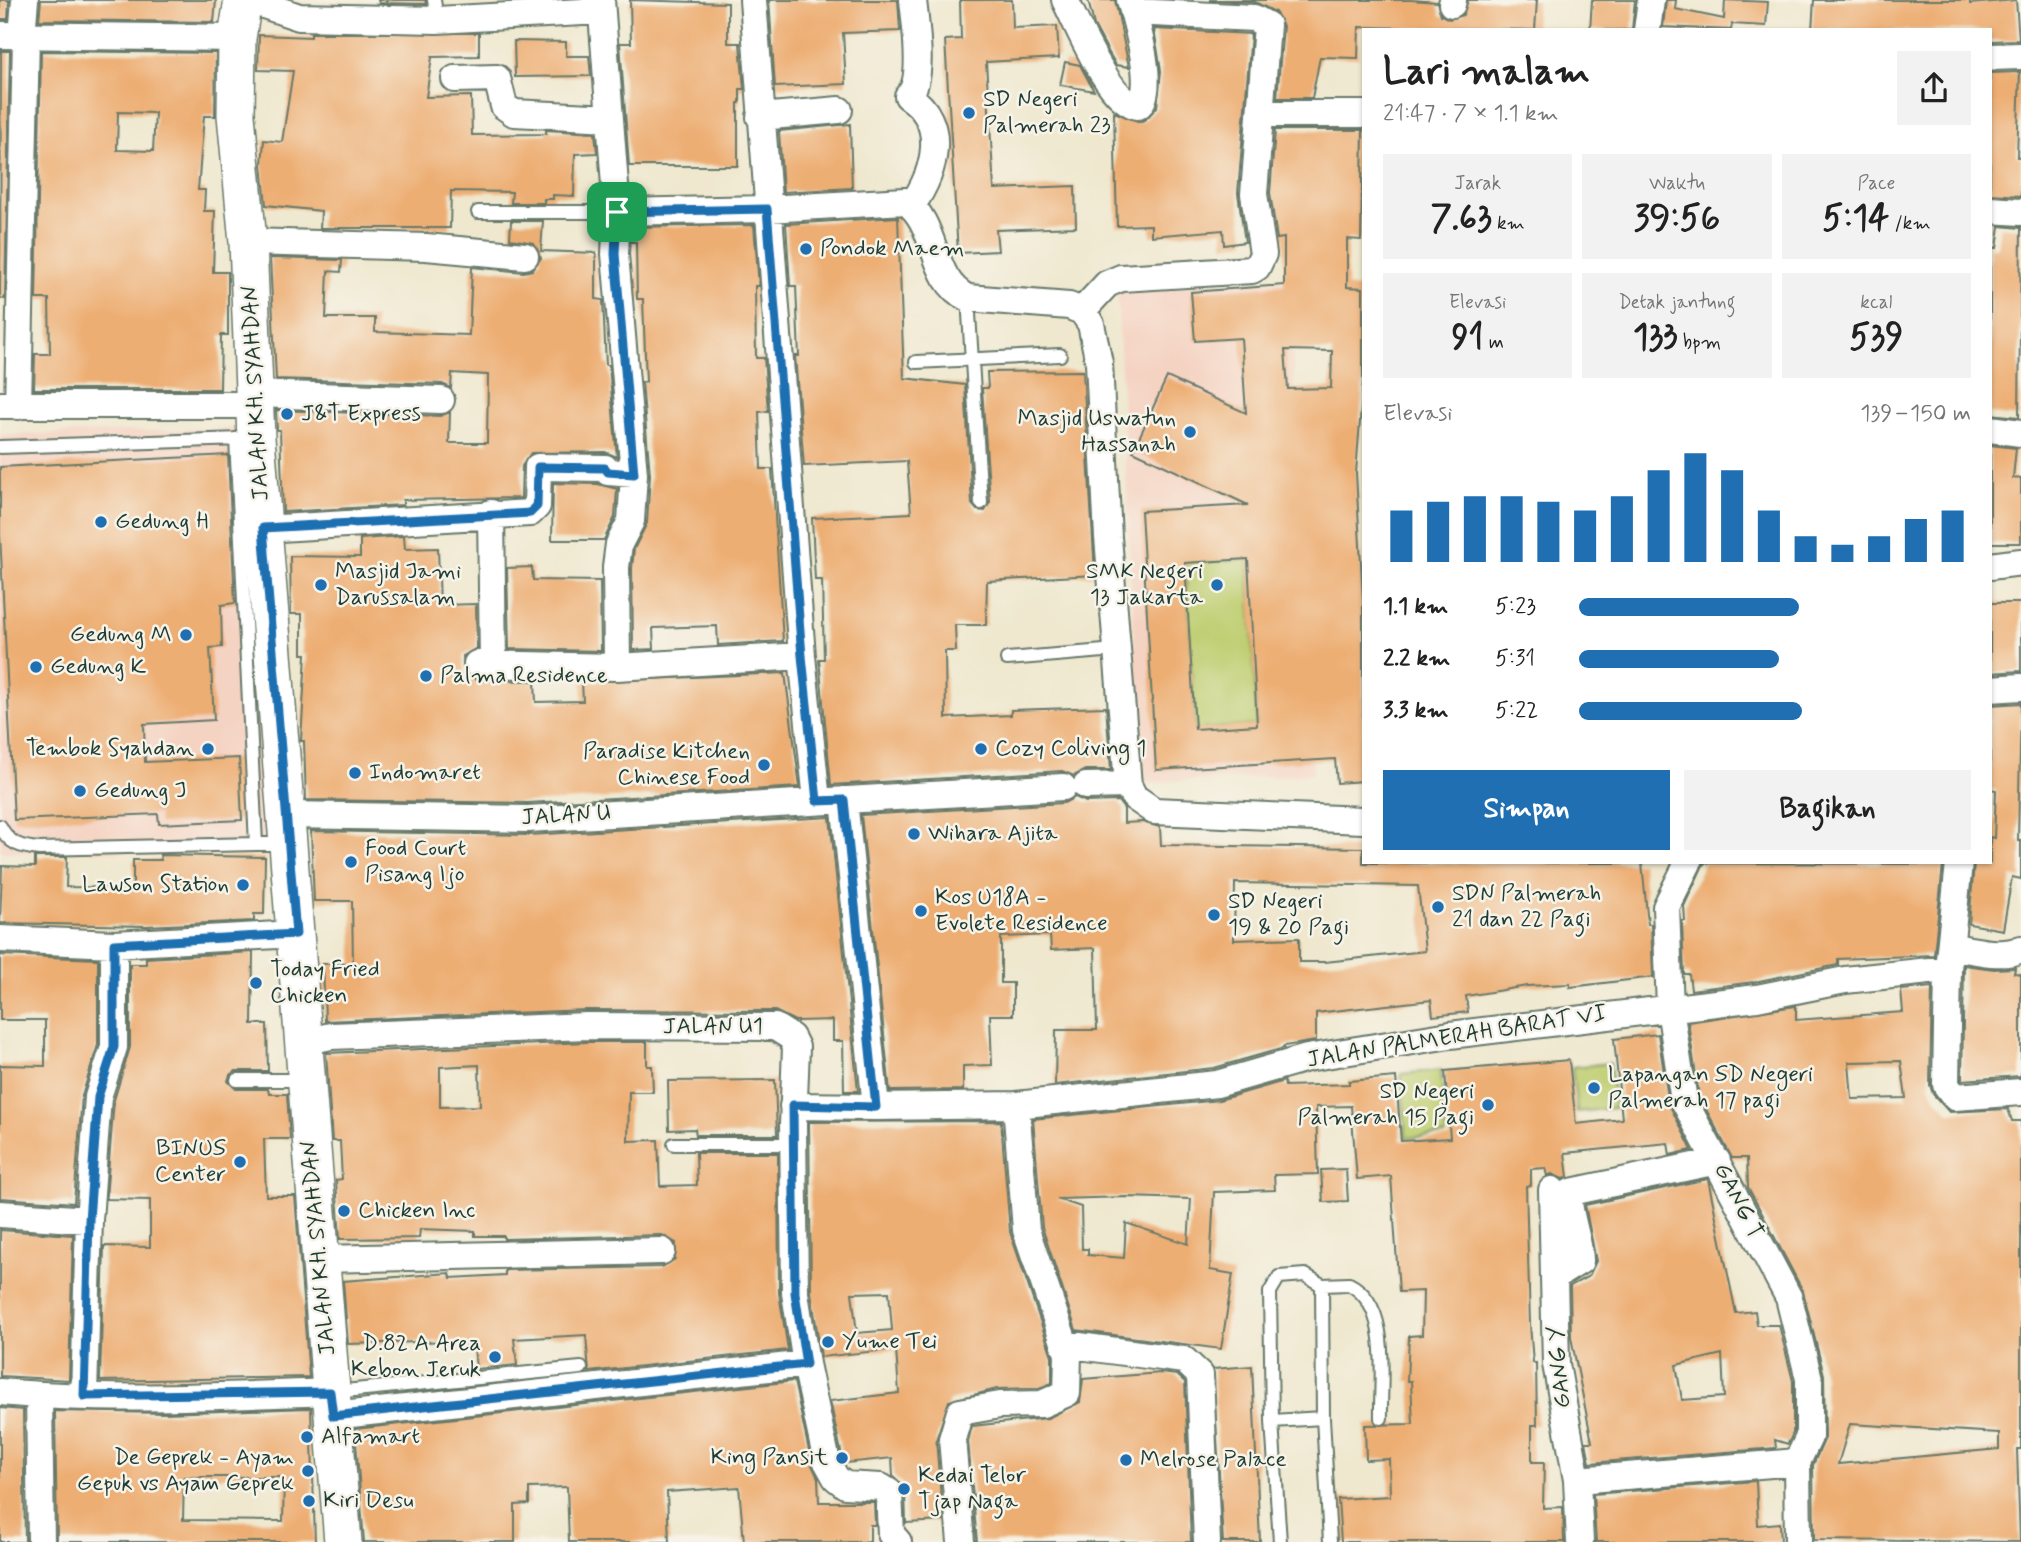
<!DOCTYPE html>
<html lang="id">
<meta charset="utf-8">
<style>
body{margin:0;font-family:Mynerve,sans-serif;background:#f2f2f2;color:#222;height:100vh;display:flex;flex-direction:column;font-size:26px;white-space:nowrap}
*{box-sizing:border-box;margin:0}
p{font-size:23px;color:#767676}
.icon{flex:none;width:38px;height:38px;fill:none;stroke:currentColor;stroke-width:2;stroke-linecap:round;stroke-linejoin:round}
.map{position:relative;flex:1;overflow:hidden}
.side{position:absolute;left:1362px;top:28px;width:630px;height:836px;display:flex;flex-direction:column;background:#fff;border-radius:0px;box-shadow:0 2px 5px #0004}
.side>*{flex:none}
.pin{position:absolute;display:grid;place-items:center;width:60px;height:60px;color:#fff;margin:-30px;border-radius:14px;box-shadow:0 4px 10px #0006}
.round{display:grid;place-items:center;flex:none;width:74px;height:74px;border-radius:0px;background:#f2f2f2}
.headline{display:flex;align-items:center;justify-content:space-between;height:119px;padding:0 21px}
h1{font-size:38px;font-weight:700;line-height:52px}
.stats{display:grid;grid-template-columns:repeat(3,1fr);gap:10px;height:119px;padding:7px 21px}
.stats div{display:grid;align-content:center;border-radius:0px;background:#f2f2f2;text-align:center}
.stats b{font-size:35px;font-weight:700}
.stats small{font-size:19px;font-weight:400}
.stats p{font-size:19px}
.chart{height:196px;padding:14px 21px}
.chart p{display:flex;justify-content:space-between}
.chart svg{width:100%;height:126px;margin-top:7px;stroke:#1f6fb2;stroke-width:6}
.action{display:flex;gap:14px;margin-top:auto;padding:14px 21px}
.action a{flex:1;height:80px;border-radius:0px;background:#1f6fb2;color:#fff;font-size:28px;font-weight:700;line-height:80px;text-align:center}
.action a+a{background:#f2f2f2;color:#222}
ul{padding:0 21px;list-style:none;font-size:23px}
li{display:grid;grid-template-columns:112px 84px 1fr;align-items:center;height:52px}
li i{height:18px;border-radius:9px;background:#1f6fb2}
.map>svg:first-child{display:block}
.built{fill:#f5d3c2}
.green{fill:#bece70;stroke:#6e8652;stroke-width:2}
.building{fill:#edae73;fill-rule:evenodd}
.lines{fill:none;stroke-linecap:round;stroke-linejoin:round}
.lane-casing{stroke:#68796a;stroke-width:16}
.street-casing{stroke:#68796a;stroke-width:30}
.secondary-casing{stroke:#68796a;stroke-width:40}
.lane{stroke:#fff;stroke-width:12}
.street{stroke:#fff;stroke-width:26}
.secondary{stroke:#fff;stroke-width:37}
.route-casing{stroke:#fff;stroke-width:14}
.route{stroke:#1f6fb2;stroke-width:9}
.poi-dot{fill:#1f6fb2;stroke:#f7f3e8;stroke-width:2.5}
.labels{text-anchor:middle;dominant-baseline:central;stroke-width:5;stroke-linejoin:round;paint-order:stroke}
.poi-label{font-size:23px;fill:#1f3d34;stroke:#f7f3e8;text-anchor:start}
.street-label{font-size:23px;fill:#1f3d34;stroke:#f7f3e8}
</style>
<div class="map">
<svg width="2021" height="1542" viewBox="0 0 2021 1542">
<rect width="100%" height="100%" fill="#f7f3e8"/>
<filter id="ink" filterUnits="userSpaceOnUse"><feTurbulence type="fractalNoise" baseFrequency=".0143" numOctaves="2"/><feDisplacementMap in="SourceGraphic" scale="14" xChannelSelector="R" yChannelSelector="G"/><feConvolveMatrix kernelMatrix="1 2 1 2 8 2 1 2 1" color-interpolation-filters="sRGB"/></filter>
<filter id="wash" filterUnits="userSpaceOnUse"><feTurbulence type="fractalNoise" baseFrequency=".00686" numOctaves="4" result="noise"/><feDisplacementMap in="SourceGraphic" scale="28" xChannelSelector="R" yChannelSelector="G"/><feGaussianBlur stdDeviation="1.57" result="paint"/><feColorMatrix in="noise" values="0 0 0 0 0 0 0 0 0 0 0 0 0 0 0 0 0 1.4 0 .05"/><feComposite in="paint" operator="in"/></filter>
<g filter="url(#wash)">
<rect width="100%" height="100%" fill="#efe8cf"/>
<path class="built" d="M1289,281L1313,774L1141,783L1117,289Z
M241,428L272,851L4,852L0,850V435Z"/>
<path class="green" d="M1248,559L1257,725L1195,729L1185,563Z
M1610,1063L1615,1108L1577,1112L1572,1067Z
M1441,1070L1446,1135L1406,1138L1401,1074Z"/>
<g id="blocks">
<path class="building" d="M0,0H9L8,19H0Z
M41,0H216L214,22L39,20Z
M378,0H425L426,4L379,3Z
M630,0L728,3V43H740L744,89H740V103H738V166H629L620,43H631Z
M769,0H898L900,31L843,33L846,84L775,87Z
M960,0H1012L1013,28L1057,26L1059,58L986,62L994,189L1075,186L1076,227L996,230L998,251L958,253L945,40L961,39Z
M1088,0H1115L1129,67L1116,65L1109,53L1094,25Z
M1209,0H1411L1437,2L1441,15L1449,19L1463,15L1468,0H1537L1535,30L1359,27L1358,58L1320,57L1312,98H1277L1283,26L1275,12L1255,2Z
M1592,0H1635L1632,30H1590Z
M1666,0H1676L1675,9L1724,19L1725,0L1768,2L1766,26L1732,24L1731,30L1663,27Z
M1814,0H1970V4L2016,0L2019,40L1990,41V30H1812Z
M1154,29L1251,34L1238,193L1245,242L1224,245L1223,230L1151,236V225L1117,226L1114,112L1140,122L1146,119L1157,107L1161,71Z
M311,33H479V56L432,57L426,97L471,96L472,135L546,134V130L595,133L597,153L575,154L574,196L553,195V199H544V203H511L512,192L451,191L450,228H320L321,211L266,205L262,164L264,140L282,142L293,71L258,70L259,35L311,37Z
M514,41L566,42V56H589L591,76L515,77Z
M1,51H10L5,299L0,298Z
M41,51L216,53L215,116H204L198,190H205L204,211H215L213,272H228V335H221L220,389H34L35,354H50L49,299H36ZM118,112L155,113L153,151L117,150Z
M1065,62L1080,65L1094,91L1060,85Z
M2020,72L2017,157H2021V196L1990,194V73Z
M850,124L852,188L783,192L779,131Z
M1275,130H1363L1361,240L1347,239V287L1363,288V382L1356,473L1363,600V781L1337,783L1335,759L1156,770L1141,511L1248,505L1133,451L1167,377L1246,413L1241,338L1195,341L1191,292L1284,285V238L1277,239L1270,193ZM1285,350L1332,351L1331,388L1288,389ZM1248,559L1257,725L1195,729L1185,563Z
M898,217L904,378L965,385L972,504L977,510L985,511L990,502L982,388H988L987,372L1083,371L1095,575L987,581L986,625H955L956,651H945L946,718L1011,715V710L1106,707L1111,770H1085L1074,776L1062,771L831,785L819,659H824L822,580H815L812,518L911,513L907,461L804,466L795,356H799L796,286H790L786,224Z
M511,221H543L541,251L596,253V299L603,300L606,365H609L617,457L605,452L531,453L522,466L521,498L403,500V505L283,512L280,430H277L276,410L440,416L450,412L449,443H487L488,375L452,373L451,388L442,384L276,379L270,258L342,260L341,272L328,271L326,318H375V332L469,335L472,267L524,272L532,270L541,258L533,243L510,239Z
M754,225L759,286H755L756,358H764L768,411L759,412L761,469H772L783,641L718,645L717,626L653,628L654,649L633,650L632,568L634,549L647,523L650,475L642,382H646L643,299H637L636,242H631L632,227Z
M2000,226L2021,228L2019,417L1990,414V247L1997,248Z
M1990,445L2016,448L2013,478H2021V543H1990Z
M228,455L235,603L221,605L222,647L210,648L214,720L144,724L145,762L239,758L242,820L159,824L158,814L14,820L0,534V467Z
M553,483L598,484L617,489L615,517L604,540H552Z
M404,536L405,549L438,548L440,605L476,604L477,648L463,656L464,672L477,680L535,681L536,702L583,701L582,682L785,673L800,787L528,803L306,800L304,741H301L306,654H302V614H291L290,556L360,557V539Z
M532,567L533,580L600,581L601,651L509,649L507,568Z
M1990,603H2021V671L1990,673Z
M2021,703L2018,841H2021V879L2012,877L2003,930L1969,924L1974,863H1990V837L1994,838L1996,790L1990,789V705Z
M1075,797L1086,802L1118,801L1124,809V823L1142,822L1160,827L1161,845L1363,848V863H1642L1648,924H1651L1653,977L1570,987V984L1527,986L1466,996L1468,1012L1433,1016L1431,1000L1316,1013V1041L1284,1046V1048L1214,1068L1055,1085L1056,1030H1097L1095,948L1051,950L1050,935L1001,937V983H1013V1015H990L992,1065L963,1066V1090L890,1091L861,815L1064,803ZM1235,883L1418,886L1425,951L1325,962H1299V938L1234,940Z
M830,817L858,1091H844L843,1041H833V1020L795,1021L775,1011L586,1010L325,1021L323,964L353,963L352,901H314L311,831L529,835Z
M160,855L265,857L264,914H254V921L146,926L0,923L2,866L35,867V857H67L66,887L133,888V860H161Z
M1704,863L1943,864L1934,955L1838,959V965L1754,982L1691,990L1689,974H1684L1682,921H1685L1684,906Z
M253,952L252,1024H267L268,1071H236L230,1075L228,1081L236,1089H268L269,1094H287L290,1139H264L266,1196H295L309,1377L100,1381L104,1246L150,1247V1200L106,1199L114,1100L130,1047V964H146V958Z
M0,955L98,959V1045L82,1096L74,1203L0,1198V1065L45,1066V1020H0Z
M1964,965L1994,969L2015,968L2014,973L2021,974V1076L1962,1080Z
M1932,987L1930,1085L1933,1094L1949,1112L2008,1109L2012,1121H2021V1449H2017L2020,1542L1814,1540L1813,1465L1825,1438L1824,1375L1803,1291L1748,1187L1747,1158H1732L1699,1096L1688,1022L1796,1006V1020L1903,1012L1901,990ZM1901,1061L1906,1098L1852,1099L1849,1062ZM1850,1424L1999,1433V1449L1838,1464Z
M1658,1034L1669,1104L1692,1150L1670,1155L1668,1143L1565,1153L1568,1177L1563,1179L1552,1174L1547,1176L1545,1168L1531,1169V1185L1526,1186L1530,1324L1533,1363H1536L1537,1425H1532V1462H1544L1543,1508L1563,1507L1564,1542H1341L1338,1499L1390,1496L1389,1459L1366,1460L1365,1425L1413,1424L1411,1381H1407L1409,1336L1422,1335L1423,1291L1399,1292L1391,1176L1357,1179L1351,1106L1316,1107L1318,1174L1274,1175L1275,1190L1214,1192L1210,1270L1233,1274L1221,1349L1076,1330L1042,1227L1033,1119L1219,1100L1284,1081L1285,1086L1349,1084V1081L1396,1077L1401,1141L1450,1138L1445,1071L1569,1060L1576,1124L1622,1119L1614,1039ZM1127,1197L1191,1199L1188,1244L1126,1223L1124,1258L1088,1255V1249H1082L1081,1207L1057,1199Z
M587,1042H647V1066H652L653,1092H629L628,1141L658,1140L660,1186L697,1185L696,1153H778L779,1293L788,1350L589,1372L586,1335L514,1339L517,1365L476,1369L474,1346L457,1347V1341L348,1344L343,1281L450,1273L451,1278L505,1275V1270L662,1267L675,1259L676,1243L662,1235L504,1239V1236H475V1231L420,1229L419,1238L340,1239L336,1180L342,1179L340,1141H332L326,1053ZM479,1065L480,1106L440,1107V1067Z
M775,1080L777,1135H696L695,1129L669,1130L668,1081Z
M1001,1121L1010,1232L1052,1356V1383L1039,1388L997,1389L949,1401L936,1440L943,1521L906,1523L905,1491L902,1484L893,1476L892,1458L846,1463L842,1456L830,1401L899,1393L896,1349L821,1357L811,1292L809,1122ZM889,1292L892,1330L857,1333L852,1293Z
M1346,1169L1348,1201L1323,1202L1321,1170Z
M1708,1179L1736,1313L1755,1311L1757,1325H1779L1793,1381V1433L1788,1444L1775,1440L1776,1448L1590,1463L1586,1442H1592L1571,1337L1570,1286L1589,1276L1596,1261L1585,1205ZM1722,1354L1724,1397L1682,1400L1676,1365Z
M0,1230L73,1235L69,1380L0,1376Z
M1252,1366L1260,1542H1223L1213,1369Z
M1161,1373L1177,1375L1185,1382L1191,1542H977L968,1441L972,1426L1048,1418L1080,1402L1083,1379Z
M794,1381L812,1465L818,1478L819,1502H874L875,1525H870V1542H744L739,1487L667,1492L669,1542H569L567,1487L529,1488V1504L515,1505V1542H364L355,1429Z
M0,1408L23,1410L25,1542H0Z
M311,1408L315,1542H57L55,1411L165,1413ZM184,1477H284L283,1521L183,1520Z
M1756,1481L1758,1525L1780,1523L1781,1542H1596L1593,1494Z"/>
</g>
</g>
<g filter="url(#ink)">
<use href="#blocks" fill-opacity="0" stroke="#68796a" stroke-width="2"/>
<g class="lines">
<g class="lane-casing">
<path id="lane" d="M434,0L437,20
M478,212H617
M968,298L981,503
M916,362L1060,355
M236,439L256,844H285
M0,447L242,439
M1007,659L1116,650
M0,826C9,844 20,847 39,849L256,844
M237,1080H304
M674,1144H793
M1322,1285L1349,1284C1392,1305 1380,1379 1381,1418
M334,1392L581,1368
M1272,1421L1323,1418
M1280,1542L1272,1421L1270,1292L1279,1277L1305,1275L1322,1285L1323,1418L1330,1542"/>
</g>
<g class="street-casing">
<path id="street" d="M249,0L299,17L437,20L601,11
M601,0L617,212L615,254L634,474L631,521L619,544L616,567L617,667
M753,0L802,656L817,801
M1065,0C1078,25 1109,103 1138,106C1157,92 1136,21 1130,0
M1452,4L1453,0
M1647,30L1651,0
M0,35L237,38
M22,36L25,0
M1990,57L2021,56
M455,79L497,78L504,106L514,113L610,118
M1260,114H1363
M760,117L839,110
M912,205C935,172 949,122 908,96C925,81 915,22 913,0
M1990,210L2021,212
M617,212L767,209L905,201C939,224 929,280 968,298L1069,306L1082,311
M248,242L426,247L525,256
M1082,311L1091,324L1099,363L1108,537L1128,785L1134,797L1154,811L1363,820
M1082,311L1107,284L1121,278L1252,270L1257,267L1263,254L1254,194L1267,25L1254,18L1133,12
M254,394L441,400
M1,405H255
M18,406L26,36
M1990,429L2021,433
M491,513L493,664
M263,529L530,513L537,506L538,467L605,468L608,472L634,474
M1990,566L2021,562
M477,664L617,667L802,656
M1990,689L2021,687
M1086,786L1128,785
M844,800L876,1107L1016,1105L1217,1084L1307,1058L1450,1035L1757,998L1845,980L1948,969
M287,815L528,819L1063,787
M1688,863L1666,907L1670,1008L1684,1101L1789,1298L1809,1379V1437L1797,1462L1798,1542
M1959,863L1948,969L1946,1085L1955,1097L2021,1092
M0,939L114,944L296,934
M1951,947C1972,949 2001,959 2021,949
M302,1042L331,1036L587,1026L775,1027L791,1037L796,1047L793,1125L795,1293L806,1364L827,1462L836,1478L845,1485L881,1487L889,1492L891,1534L898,1542
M793,1106L876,1107
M1552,1190L1556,1364L1577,1480L1580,1542
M0,1214L89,1220
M322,1259L662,1251
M1554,1277L1580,1261C1581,1243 1564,1205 1571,1192L1717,1161
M1064,1344L1184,1360L1200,1375L1207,1542
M0,1392C109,1402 221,1396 330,1392
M39,1395L41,1542
M84,1396L89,1220L98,1097L114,1047V944
M333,1416L806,1364
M1577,1480L1797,1462
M961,1542L952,1439L960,1412L1000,1405L1042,1404L1067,1393L1068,1354L1026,1230L1016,1105"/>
</g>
<g class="secondary-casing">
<path id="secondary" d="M243,0L237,38L236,115L248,242L256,438L343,1542"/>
</g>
<use href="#lane" class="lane"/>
<use href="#street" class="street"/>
<use href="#secondary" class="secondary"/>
</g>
</g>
<g class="lines" filter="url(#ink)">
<g class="route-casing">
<path id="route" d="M767,209L802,656L817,801L844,800L876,1107L793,1105L795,1293L806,1364L333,1416L330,1392L84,1396L89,1220L98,1097L114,1047V944L296,934L263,528L530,513L537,506L538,467L605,468L608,472L634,474L615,254L617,212Z"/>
</g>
<use href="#route" class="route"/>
</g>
<g class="poi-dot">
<circle cx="969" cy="113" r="7"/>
<circle cx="806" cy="249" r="7"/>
<circle cx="287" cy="414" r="7"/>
<circle cx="1190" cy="432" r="7"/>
<circle cx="101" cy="522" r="7"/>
<circle cx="321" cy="585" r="7"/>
<circle cx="1217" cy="585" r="7"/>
<circle cx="186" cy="635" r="7"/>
<circle cx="36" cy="667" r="7"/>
<circle cx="426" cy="676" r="7"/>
<circle cx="208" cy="749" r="7"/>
<circle cx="981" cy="749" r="7"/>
<circle cx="764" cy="765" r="7"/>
<circle cx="355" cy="773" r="7"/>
<circle cx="80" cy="791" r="7"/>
<circle cx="914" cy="834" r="7"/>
<circle cx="351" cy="862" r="7"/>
<circle cx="243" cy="885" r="7"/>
<circle cx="1438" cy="907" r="7"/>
<circle cx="921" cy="911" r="7"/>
<circle cx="1214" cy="915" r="7"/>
<circle cx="256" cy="983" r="7"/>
<circle cx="1594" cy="1088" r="7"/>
<circle cx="1488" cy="1105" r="7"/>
<circle cx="240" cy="1162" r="7"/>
<circle cx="344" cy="1211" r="7"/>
<circle cx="828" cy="1342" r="7"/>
<circle cx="495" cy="1357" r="7"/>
<circle cx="307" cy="1437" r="7"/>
<circle cx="842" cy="1458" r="7"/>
<circle cx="1126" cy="1460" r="7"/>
<circle cx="308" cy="1471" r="7"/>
<circle cx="904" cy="1489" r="7"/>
<circle cx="309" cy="1501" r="7"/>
</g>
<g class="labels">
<g class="poi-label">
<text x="983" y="100">SD Negeri<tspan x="983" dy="26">Palmerah 23</tspan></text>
<text x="820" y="249">Pondok Maem</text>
<text x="301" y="414">J&amp;T Express</text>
<text x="1176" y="419" text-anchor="end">Masjid Uswatun<tspan x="1176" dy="26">Hassanah</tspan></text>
<text x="115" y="522">Gedung H</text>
<text x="335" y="572">Masjid Jami<tspan x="335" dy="26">Darussalam</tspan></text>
<text x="1203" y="572" text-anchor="end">SMK Negeri<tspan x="1203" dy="26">13 Jakarta</tspan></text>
<text x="172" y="635" text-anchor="end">Gedung M</text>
<text x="50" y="667">Gedung K</text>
<text x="440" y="676">Palma Residence</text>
<text x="194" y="749" text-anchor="end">Tembok Syahdan</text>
<text x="995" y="749">Cozy Coliving 1</text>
<text x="750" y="752" text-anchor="end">Paradise Kitchen<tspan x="750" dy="26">Chinese Food</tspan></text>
<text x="369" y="773">Indomaret</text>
<text x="94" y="791">Gedung J</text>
<text x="928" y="834">Wihara Ajita</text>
<text x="365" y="849">Food Court<tspan x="365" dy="26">Pisang Ijo</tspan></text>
<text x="229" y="885" text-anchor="end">Lawson Station</text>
<text x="1452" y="894">SDN Palmerah<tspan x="1452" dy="26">21 dan 22 Pagi</tspan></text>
<text x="935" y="898">Kos U18A -<tspan x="935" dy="26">Evolete Residence</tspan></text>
<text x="1228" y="902">SD Negeri<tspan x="1228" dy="26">19 &amp; 20 Pagi</tspan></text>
<text x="270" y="970">Today Fried<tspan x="270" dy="26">Chicken</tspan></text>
<text x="1608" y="1075">Lapangan SD Negeri<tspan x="1608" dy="26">Palmerah 17 pagi</tspan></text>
<text x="1474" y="1092" text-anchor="end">SD Negeri<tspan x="1474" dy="26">Palmerah 15 Pagi</tspan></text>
<text x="226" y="1149" text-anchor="end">BINUS<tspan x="226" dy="26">Center</tspan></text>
<text x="358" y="1211">Chicken Inc</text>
<text x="842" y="1342">Yume Tei</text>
<text x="481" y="1344" text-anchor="end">D.82 A Area<tspan x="481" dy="26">Kebon Jeruk</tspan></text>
<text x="321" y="1437">Alfamart</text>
<text x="294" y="1458" text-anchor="end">De Geprek - Ayam<tspan x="294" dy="26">Gepuk vs Ayam Geprek</tspan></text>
<text x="828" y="1458" text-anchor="end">King Pansit</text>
<text x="1140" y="1460">Melrose Palace</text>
<text x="918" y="1476">Kedai Telor<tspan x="918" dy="26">Tjap Naga</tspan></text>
<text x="323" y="1501">Kiri Desu</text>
</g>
<g class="street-label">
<text transform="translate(256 393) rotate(-93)">JALAN KH. SYAHDAN</text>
<text transform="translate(566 816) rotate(-3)">JALAN U</text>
<text x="713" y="1027">JALAN U1</text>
<text transform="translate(1457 1037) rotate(-9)">JALAN PALMERAH BARAT VI</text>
<text transform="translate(1738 1201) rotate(63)">GANG T</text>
<text transform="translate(319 1248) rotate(-95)">JALAN KH. SYAHDAN</text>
<text transform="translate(1560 1367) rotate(-95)">GANG Y</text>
</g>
</g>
</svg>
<div class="pin" style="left:617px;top:212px;background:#1e9e55"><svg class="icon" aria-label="arrive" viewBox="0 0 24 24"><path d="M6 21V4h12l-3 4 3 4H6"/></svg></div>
<section class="side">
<div class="headline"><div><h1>Lari malam</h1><p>21:47 · 7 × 1.1 km</p></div><a class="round"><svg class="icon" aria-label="share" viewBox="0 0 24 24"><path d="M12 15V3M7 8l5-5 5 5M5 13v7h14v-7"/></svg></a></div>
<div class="stats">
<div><p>Jarak</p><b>7.63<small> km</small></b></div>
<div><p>Waktu</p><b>39:56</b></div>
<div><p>Pace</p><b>5:14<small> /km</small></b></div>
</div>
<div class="stats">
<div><p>Elevasi</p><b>91<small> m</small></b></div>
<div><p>Detak jantung</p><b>133<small> bpm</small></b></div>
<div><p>kcal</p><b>539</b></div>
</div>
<div class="chart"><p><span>Elevasi</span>139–150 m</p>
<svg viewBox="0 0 160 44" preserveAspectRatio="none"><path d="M5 44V26M15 44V23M25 44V21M35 44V21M45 44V23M55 44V26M65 44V21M75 44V12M85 44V6M95 44V12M105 44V26M115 44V35M125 44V38M135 44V35M145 44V29M155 44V26"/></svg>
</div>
<ul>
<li><b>1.1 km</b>5:23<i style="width:56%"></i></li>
<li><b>2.2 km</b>5:31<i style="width:51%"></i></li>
<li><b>3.3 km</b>5:22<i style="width:57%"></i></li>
</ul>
<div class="action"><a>Simpan</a><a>Bagikan</a></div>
</section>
</div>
